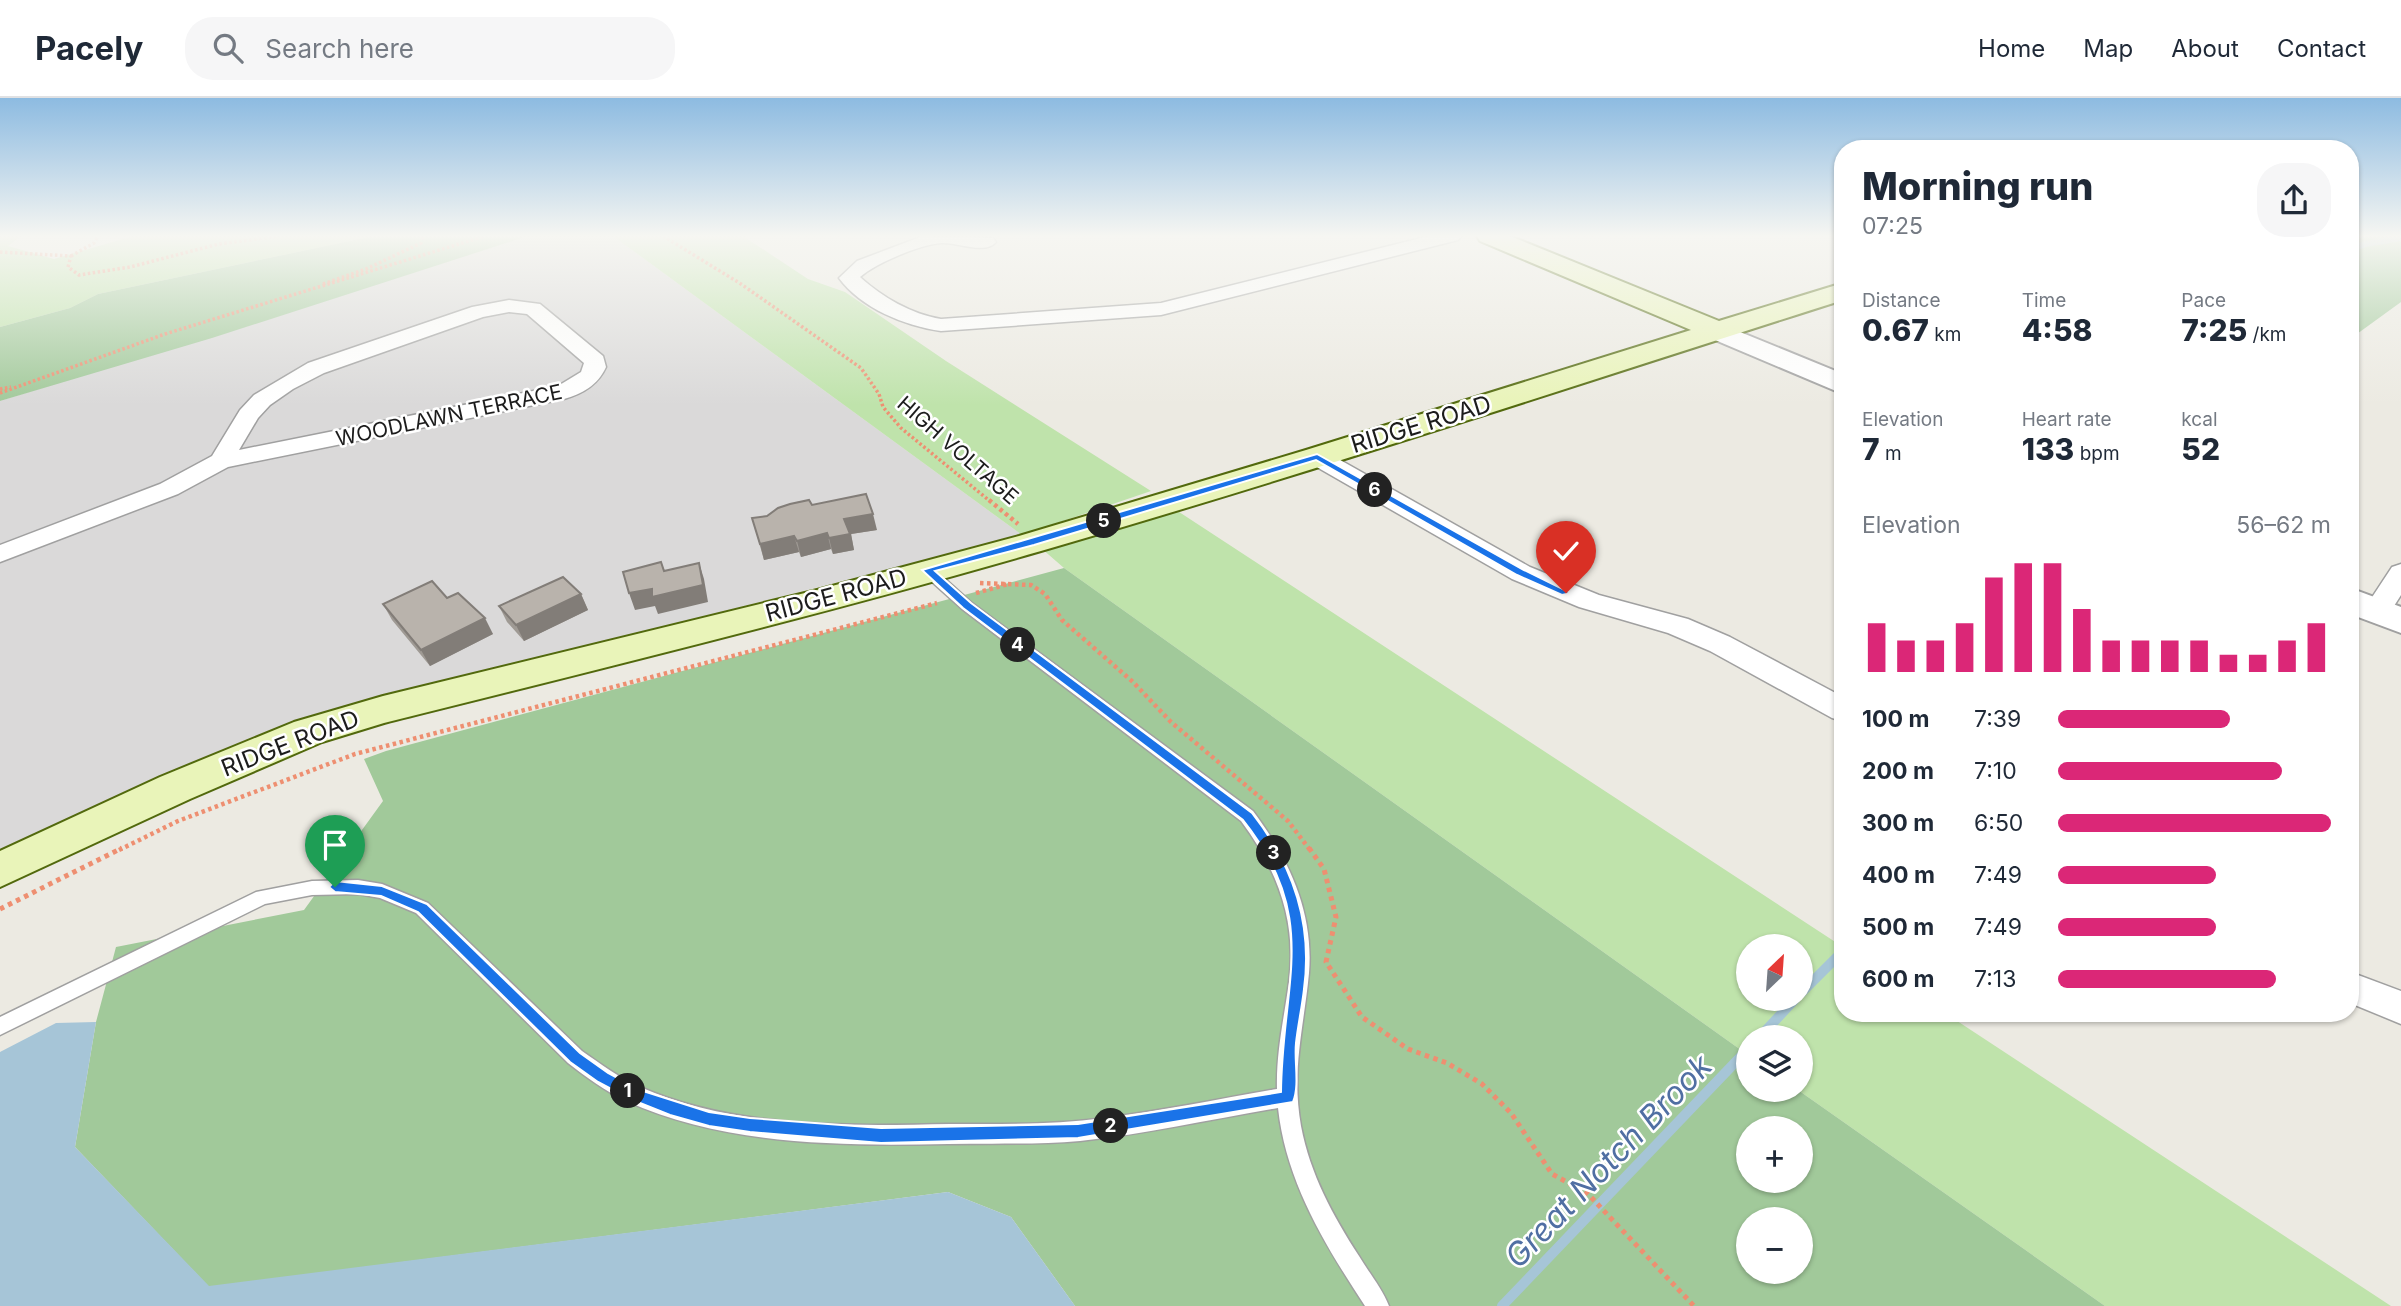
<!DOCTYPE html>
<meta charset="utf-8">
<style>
body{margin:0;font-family:Inter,sans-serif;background:#f6f6f7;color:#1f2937;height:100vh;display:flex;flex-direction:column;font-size:26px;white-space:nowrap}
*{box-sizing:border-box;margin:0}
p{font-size:23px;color:#747a83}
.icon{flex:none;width:38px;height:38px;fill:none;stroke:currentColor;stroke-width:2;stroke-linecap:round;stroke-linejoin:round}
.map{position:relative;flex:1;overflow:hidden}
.sheet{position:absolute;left:1834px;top:42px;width:525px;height:882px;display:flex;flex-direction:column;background:#fff;border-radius:28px;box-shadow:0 2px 5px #0004}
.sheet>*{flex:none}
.needle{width:46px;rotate:25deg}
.controls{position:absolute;left:1736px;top:836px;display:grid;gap:14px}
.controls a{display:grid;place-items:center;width:77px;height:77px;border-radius:50%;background:#fff;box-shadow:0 2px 5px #0004;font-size:35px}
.pin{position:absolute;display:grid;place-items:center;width:60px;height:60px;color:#fff;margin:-72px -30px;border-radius:50% 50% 50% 0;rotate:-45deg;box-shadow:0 0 7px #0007}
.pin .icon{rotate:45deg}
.km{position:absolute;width:35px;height:35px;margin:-18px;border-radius:50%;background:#222;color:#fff;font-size:19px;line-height:35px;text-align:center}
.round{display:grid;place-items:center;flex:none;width:74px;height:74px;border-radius:28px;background:#f6f6f7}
.summary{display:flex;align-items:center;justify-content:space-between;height:119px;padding:0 28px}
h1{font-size:38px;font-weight:800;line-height:52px}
.figures{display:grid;grid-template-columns:repeat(3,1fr);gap:10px;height:119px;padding:7px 28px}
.figures div{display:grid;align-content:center}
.figures b{font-size:30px;font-weight:800}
.figures small{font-size:19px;font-weight:400}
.figures p{font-size:19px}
.chart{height:196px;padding:14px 28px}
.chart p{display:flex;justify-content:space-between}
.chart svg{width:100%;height:126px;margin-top:7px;stroke:#db2777;stroke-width:6}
ul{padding:0 28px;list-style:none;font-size:23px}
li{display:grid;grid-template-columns:112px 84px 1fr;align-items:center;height:52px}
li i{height:18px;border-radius:9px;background:#db2777}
header{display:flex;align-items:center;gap:42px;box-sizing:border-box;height:98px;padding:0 35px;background:#fff;border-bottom:2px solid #e0e1e3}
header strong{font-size:33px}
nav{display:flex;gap:38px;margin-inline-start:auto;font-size:24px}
.search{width:490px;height:63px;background:#f6f6f7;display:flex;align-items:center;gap:18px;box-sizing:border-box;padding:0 24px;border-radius:28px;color:#747a83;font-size:26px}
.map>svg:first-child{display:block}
.residential{fill:#dad9d9}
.grass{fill:#bfe3ab;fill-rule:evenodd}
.forest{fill:#a1c99a;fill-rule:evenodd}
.water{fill:#a6c5d7}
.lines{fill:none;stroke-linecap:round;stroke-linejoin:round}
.stream-far1{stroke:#a6c5d7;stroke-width:6}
.stream{stroke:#a6c5d7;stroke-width:10}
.service-casing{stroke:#a0a0a0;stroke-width:3}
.minor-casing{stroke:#a0a0a0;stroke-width:3}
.tertiary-casing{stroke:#a0a0a0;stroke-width:4}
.secondary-casing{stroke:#52690d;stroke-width:4}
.path-far2{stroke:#ee8f71;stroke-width:3.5;stroke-dasharray:2.5 2.5;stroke-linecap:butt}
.path-far1{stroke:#ee8f71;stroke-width:4.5;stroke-dasharray:3.5 3.5;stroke-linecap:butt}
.path{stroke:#ee8f71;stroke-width:5;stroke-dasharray:4.5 4.5;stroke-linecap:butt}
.service{fill:#fff;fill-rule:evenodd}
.minor{fill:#fff;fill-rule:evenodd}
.tertiary{fill:#fff;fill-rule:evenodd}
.secondary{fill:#e9f4b9;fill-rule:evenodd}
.wall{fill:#9f9a94}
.shaded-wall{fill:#827d78}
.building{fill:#b9b3ac;stroke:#827d78;stroke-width:2}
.route{fill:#1a73e8;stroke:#fff;stroke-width:2}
.labels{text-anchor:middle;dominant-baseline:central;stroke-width:5;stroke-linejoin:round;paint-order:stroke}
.far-street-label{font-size:21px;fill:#1c1c1c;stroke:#fff}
.street-label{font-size:24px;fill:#1c1c1c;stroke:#fff}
.near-water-label{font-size:32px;font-style:italic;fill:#506fa3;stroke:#fff}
</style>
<header>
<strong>Pacely</strong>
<div class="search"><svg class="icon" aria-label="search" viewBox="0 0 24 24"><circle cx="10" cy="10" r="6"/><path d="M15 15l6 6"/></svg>Search here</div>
<nav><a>Home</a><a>Map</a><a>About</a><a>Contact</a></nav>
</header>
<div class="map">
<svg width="2401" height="1208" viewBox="0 0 2401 1208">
<rect width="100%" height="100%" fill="#eceae2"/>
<path class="residential" d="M528,138H613L1022,437L483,575L0,759V303Z"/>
<path class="grass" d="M0,138H21L8,148L54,161L133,138H373L98,196L70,210L0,229Z
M613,138H743L808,181L845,194L946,263L1151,393L1022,437Z
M1173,410L1843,849V915H1945L2391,1208H2105L1798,992H1801V940H1748V957L1064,470L1041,450ZM1748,849H1801V901H1748Z"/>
<path class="forest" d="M373,138H528L212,240L0,303V229L70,210L98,196Z
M2350,138H2401V204L2350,241Z
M1064,470L1748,957V992H1798L2105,1208H1075L1011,1119L948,1094L209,1189L75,1049L96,924L116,849L304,812L383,703L364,661L386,653ZM1748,1031H1801V1083H1748ZM1748,1122H1801V1174H1748Z"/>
<path class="water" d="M96,924L75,1049L209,1188L948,1094L1011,1119L1075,1208H0V954L56,925Z"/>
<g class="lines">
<path class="stream-far1" d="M2350,152L2365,146L2401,140"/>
<path class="stream" d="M1801,895L1843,853
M1759,940L1795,901
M1502,1208L1748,951"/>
<g class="service-casing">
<path id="service" d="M927,467L932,469L972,505L1253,713C1289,761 1314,814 1309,875C1304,929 1291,972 1301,1028C1310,1076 1333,1118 1359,1158C1369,1175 1382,1190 1389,1208H1365C1325,1147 1286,1084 1278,1010C1212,1021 1147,1036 1080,1043C1036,1047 992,1045 948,1046C840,1048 726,1048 626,1003C605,993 586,979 568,965L416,815L380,800L358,796L312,797L265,806L0,937V919L256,794L312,783L358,782L382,786L428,805L582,953C601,966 619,980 640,989C735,1031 849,1028 950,1026C1001,1026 1053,1027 1104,1020C1162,1013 1219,1001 1277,991C1276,954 1284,920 1289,884C1297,823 1277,771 1241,723L962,511L922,475L920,472Z"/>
</g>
<g class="minor-casing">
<path id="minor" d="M923,138L993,140L996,144C985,157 957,144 942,145C921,146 876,165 860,179C882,199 911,216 941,221L1161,205L1429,138H1461L1458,142L1161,217L941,233C905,228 861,210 839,180L857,163Z
M509,202L540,206L603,258L606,269C598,287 582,296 564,301L228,369L178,396L0,464V447L160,386L212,358L240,312L254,297L308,265L472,209ZM509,214L527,216L584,265L581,274L558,288L239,352L258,320L270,307L293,291L324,275L483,219Z
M1317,352L1326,354L1530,469L1599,497L1688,521L1730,539L1843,599V623L1832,620L1710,553L1668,535L1579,509L1512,481L1308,364L1305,359L1308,354Z
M2401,466V497L2387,519L2377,522L2367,519L2363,513L2392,469Z
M2350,874L2401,893V926L2350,905Z"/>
</g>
<g class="tertiary-casing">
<path id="tertiary" d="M1718,225L1843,276V296L1708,239L1704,233L1708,227Z
M2350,490L2401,509V535L2350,516Z"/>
</g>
<g class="secondary-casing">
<path id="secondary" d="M1477,138H1510L1719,223L1843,185V202C1576,287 1310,375 1041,453C824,516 604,570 384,625L322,644L190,701L0,789V753L160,679L294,624L383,598L817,492L1019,438L1306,352L1691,232L1480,143Z"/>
</g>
<path class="path-far2" d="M663,138L741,186L861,270L879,296L883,309L901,330L991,404
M0,154L71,158L68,169L79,177L130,169L219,146L279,138
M71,158L94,145L98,138
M323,186L366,171L421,145L423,138
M0,291L11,289
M0,295L165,236L485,138"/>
<path class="path-far1" d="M989,402L1018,426
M980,485L1031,487L1045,496L1062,522L1133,584L1171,624L1288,723L1310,752
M976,495L1008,486
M119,752L178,723L355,656L937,505"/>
<path class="path" d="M1309,750L1324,771L1336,819L1326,864L1362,919L1408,951L1447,965L1482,986L1511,1015L1552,1076L1587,1095L1694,1208
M0,811L122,750"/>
<use href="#service" class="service"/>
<use href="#minor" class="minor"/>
<use href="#tertiary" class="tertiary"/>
<use href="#secondary" class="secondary"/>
</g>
<path class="wall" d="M812,407L877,432L851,436L854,452L833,456L831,451L801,459L799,454L764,462L752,420L767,418Z
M581,496L588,512L524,543L507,524L499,508Z
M447,500L493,536L430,568L392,522L383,506Z"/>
<path class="shaded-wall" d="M873,416L877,432L851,436L854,452L833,456L829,440L844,421Z
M827,435L831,451L801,459L797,443Z
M794,438L799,454L764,462L760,446Z
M699,465L704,481L708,504L658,516L655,508L635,512L629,495Z
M581,496L588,512L524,543L516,527Z
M485,520L493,536L430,568L421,552Z"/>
<path class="building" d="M866,396L873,416L844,421L850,436L829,440L827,435L797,443L794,438L760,446L752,420L767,418L778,410L790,406L809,402L812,407Z
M661,464L664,473L699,465L703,487L652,499V491L629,495L623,474Z
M563,479L581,496L516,527L499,508Z
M432,483L447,500L458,495L485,520L421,552L383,506Z"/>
<linearGradient id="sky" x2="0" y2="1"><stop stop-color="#8dbbe1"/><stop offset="0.45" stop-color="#f6f6f2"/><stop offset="1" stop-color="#f6f6f2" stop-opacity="0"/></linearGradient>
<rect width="2401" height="307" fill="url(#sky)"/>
<path class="route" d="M1317,356L1524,472L1571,495L1562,497L1517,477L1316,362L1034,447L935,473L971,505L1252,715C1293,767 1313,824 1304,891C1302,909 1298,927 1296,945C1294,963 1300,987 1293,1004L1078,1040L881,1045L750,1034L709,1028L670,1017L630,1001L598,984L570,964L418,814L381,798L335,794L329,789L335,783L382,788L427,806L580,955L608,975L640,992L709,1014L750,1020L881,1030L1078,1026L1281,994C1282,883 1321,820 1243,722L963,510L922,472Z"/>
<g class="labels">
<g class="far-street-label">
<text transform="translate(449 317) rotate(-12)">WOODLAWN TERRACE</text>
<text transform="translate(958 352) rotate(41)">HIGH VOLTAGE</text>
</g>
<g class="street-label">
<text transform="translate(1421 326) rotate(-17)">RIDGE ROAD</text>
<text transform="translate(836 497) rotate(-15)">RIDGE ROAD</text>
<text transform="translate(290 645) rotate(-21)">RIDGE ROAD</text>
</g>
<g class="near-water-label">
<text transform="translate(1608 1063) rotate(-46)">Great Notch Brook</text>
</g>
</g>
</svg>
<div class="controls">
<a><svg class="needle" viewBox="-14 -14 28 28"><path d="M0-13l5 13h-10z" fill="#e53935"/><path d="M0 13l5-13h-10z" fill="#747a83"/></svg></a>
<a><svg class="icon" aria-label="layers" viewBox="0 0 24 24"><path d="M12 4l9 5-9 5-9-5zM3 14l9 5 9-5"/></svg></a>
<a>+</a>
<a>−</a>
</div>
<div class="pin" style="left:335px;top:789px;background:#1e9e55"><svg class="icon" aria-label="arrive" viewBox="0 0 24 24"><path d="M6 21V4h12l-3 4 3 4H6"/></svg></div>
<div class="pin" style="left:1566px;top:495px;background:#d93025"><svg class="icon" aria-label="check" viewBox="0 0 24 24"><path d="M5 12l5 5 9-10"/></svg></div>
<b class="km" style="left:628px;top:993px">1</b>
<b class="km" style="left:1111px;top:1028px">2</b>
<b class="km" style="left:1274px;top:755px">3</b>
<b class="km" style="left:1018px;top:547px">4</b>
<b class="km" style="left:1104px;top:423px">5</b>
<b class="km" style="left:1375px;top:392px">6</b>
<section class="sheet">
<div class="summary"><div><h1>Morning run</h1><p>07:25</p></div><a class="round"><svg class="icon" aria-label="share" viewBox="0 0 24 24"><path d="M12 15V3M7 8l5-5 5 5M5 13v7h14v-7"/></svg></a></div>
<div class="figures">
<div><p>Distance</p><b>0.67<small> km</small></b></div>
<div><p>Time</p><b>4:58</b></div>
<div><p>Pace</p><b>7:25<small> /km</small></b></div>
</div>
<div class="figures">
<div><p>Elevation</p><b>7<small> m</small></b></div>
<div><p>Heart rate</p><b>133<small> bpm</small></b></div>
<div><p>kcal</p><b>52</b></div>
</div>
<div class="chart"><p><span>Elevation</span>56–62 m</p>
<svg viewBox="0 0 160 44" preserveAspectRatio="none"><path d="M5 44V27M15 44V33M25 44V33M35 44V27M45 44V11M55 44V6M65 44V6M75 44V22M85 44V33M95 44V33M105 44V33M115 44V33M125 44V38M135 44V38M145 44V33M155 44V27"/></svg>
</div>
<ul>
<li><b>100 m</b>7:39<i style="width:63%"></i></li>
<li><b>200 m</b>7:10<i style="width:82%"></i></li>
<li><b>300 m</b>6:50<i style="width:100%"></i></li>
<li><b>400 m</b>7:49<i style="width:58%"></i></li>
<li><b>500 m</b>7:49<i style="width:58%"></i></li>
<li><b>600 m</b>7:13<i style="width:80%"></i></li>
</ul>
</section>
</div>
